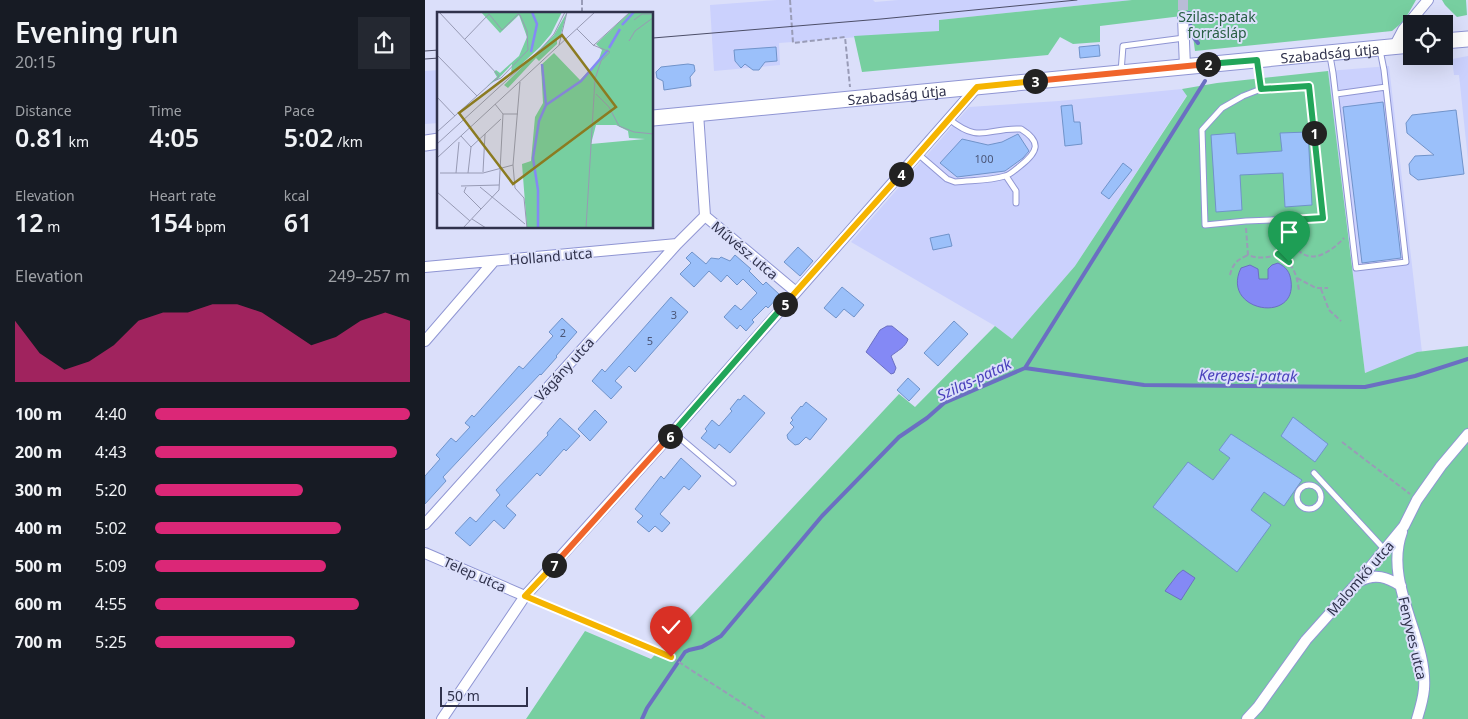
<!DOCTYPE html>
<meta charset="utf-8">
<style>
body{margin:0;font-family:"Noto Sans",sans-serif;background:#242831;color:#f1f3f6;height:100vh;display:flex;flex-direction:column;font-size:19px;white-space:nowrap}
*{box-sizing:border-box;margin:0}
p{font-size:16px;color:#9ea1a6}
.icon{flex:none;width:28px;height:28px;fill:none;stroke:currentColor;stroke-width:2;stroke-linecap:round;stroke-linejoin:round}
.map{position:relative;flex:1;overflow:hidden}
.side{display:flex;flex-direction:column;background:#171b24;width:425px}
.side>*{flex:none}
.fabs{position:absolute;left:978px;top:15px;display:grid;gap:10px}
.fabs a{display:grid;place-items:center;width:50px;height:50px;border-radius:0px;background:#171b24;box-shadow:0 5px 20px #0002;font-size:25px}
.scale{position:absolute;left:15px;bottom:12px;width:88px;box-sizing:border-box;padding-left:5px;border:2px solid #30324c;border-top:0;font-size:14px;line-height:18px;white-space:nowrap;color:#30324c;-webkit-text-stroke:4px #dbdffa;paint-order:stroke}
.pin{position:absolute;display:grid;place-items:center;width:42px;height:42px;color:#fff;margin:-51px -21px;border-radius:50% 50% 50% 0;rotate:-45deg;box-shadow:0 0 5px #0007}
.pin .icon{rotate:45deg}
.km{position:absolute;width:25px;height:25px;margin:-12px;border-radius:50%;background:#222;color:#fff;font-size:14px;line-height:25px;text-align:center}
.round{display:grid;place-items:center;flex:none;width:52px;height:52px;border-radius:0px;background:#242831}
.overview{display:flex;align-items:center;justify-content:space-between;height:85px;padding:0 15px}
h1{font-size:28px;font-weight:600;line-height:38px}
.figures{display:grid;grid-template-columns:repeat(3,1fr);gap:8px;height:85px;padding:5px 15px}
.figures div{display:grid;align-content:center}
.figures b{font-size:25px;font-weight:600}
.figures small{font-size:14px;font-weight:400}
.figures p{font-size:14px}
.chart{height:140px;padding:10px 15px}
.chart p{display:flex;justify-content:space-between}
.chart svg{width:100%;height:90px;margin-top:5px;fill:#db2777;opacity:.7}
ul{padding:0 15px;list-style:none;font-size:16px}
li{display:grid;grid-template-columns:80px 60px 1fr;align-items:center;height:38px}
li i{height:12px;border-radius:6px;background:#db2777}
main{display:flex;flex:1;min-height:0}
.map>svg:first-child{display:block}
.built{fill:#cbd1fd}
.green{fill:#77cfa0}
.water{fill:#8489f5;stroke:#6b6fc2}
.lines{fill:none;stroke-linecap:round;stroke-linejoin:round}
.stream{stroke:#6b6fc2;stroke-width:4}
.building{fill:#9bc0fa;stroke:#7093ca}
.minor-tunnel{stroke:#b9bcd7;stroke-width:10;stroke-dasharray:10 5;stroke-linecap:butt}
.service-casing{stroke:#8f95d3;stroke-width:7}
.minor-casing{stroke:#8f95d3;stroke-width:12}
.primary-casing{stroke:#8f95d3;stroke-width:17}
.path{stroke:#999cb7;stroke-width:2;stroke-dasharray:5 2.5;stroke-linecap:butt}
.service{stroke:#fff;stroke-width:5}
.minor{stroke:#fff;stroke-width:10}
.primary{stroke:#fff;stroke-width:15}
.tram{stroke:#4c4e68;stroke-width:1}
.split-1-casing{stroke:#fff;stroke-width:10}
.split-2-casing{stroke:#fff;stroke-width:10}
.split-3-casing{stroke:#fff;stroke-width:10}
.split-4-casing{stroke:#fff;stroke-width:10}
.split-5-casing{stroke:#fff;stroke-width:10}
.split-6-casing{stroke:#fff;stroke-width:10}
.split-7-casing{stroke:#fff;stroke-width:10}
.split-8-casing{stroke:#fff;stroke-width:10}
.split-1{stroke:#22a559;stroke-width:6}
.split-2{stroke:#22a559;stroke-width:6}
.split-3{stroke:#f0652b;stroke-width:6}
.split-4{stroke:#f5b400;stroke-width:6}
.split-5{stroke:#f5b400;stroke-width:6}
.split-6{stroke:#22a559;stroke-width:6}
.split-7{stroke:#f0652b;stroke-width:6}
.split-8{stroke:#f5b400;stroke-width:6}
.labels{text-anchor:middle;dominant-baseline:central;stroke-width:4;stroke-linejoin:round;paint-order:stroke}
.number-label{font-size:11px;fill:#4b5678}
.park-label{font-size:14px;fill:#285f44;stroke:#dbdffa}
.street-label{font-size:14px;fill:#30324c;stroke:#dbdffa}
.water-label{font-size:15px;font-style:italic;fill:#4940bc;stroke:#dbdffa}
.inset-river{fill:none;stroke:#8489f5;stroke-width:2.5}
.inset-road{fill:none;stroke:#979ab4;stroke-width:1}
.view{fill:#8b7b21;fill-opacity:0.15;stroke:#8b7b21;stroke-width:2.5}
.inset-edge{fill:none;stroke:#30324c;stroke-width:2.5}
</style>
<main>
<section class="side">
<div class="overview"><div><h1>Evening run</h1><p>20:15</p></div><a class="round"><svg class="icon" aria-label="share" viewBox="0 0 24 24"><path d="M12 15V3M7 8l5-5 5 5M5 13v7h14v-7"/></svg></a></div>
<div class="figures">
<div><p>Distance</p><b>0.81<small> km</small></b></div>
<div><p>Time</p><b>4:05</b></div>
<div><p>Pace</p><b>5:02<small> /km</small></b></div>
</div>
<div class="figures">
<div><p>Elevation</p><b>12<small> m</small></b></div>
<div><p>Heart rate</p><b>154<small> bpm</small></b></div>
<div><p>kcal</p><b>61</b></div>
</div>
<div class="chart"><p><span>Elevation</span>249–257 m</p>
<svg viewBox="0 0 160 44" preserveAspectRatio="none"><path d="M0 44V14L10 30L20 38L30 34L40 26L50 14L60 10L70 10L80 6L90 6L100 10L110 18L120 26L130 22L140 14L150 10L160 14V44z"/></svg>
</div>
<ul>
<li><b>100 m</b>4:40<i style="width:100%"></i></li>
<li><b>200 m</b>4:43<i style="width:95%"></i></li>
<li><b>300 m</b>5:20<i style="width:58%"></i></li>
<li><b>400 m</b>5:02<i style="width:73%"></i></li>
<li><b>500 m</b>5:09<i style="width:67%"></i></li>
<li><b>600 m</b>4:55<i style="width:80%"></i></li>
<li><b>700 m</b>5:25<i style="width:55%"></i></li>
</ul>
</section>
<div class="map">
<svg width="1043" height="719" viewBox="0 0 1043 719">
<rect width="100%" height="100%" fill="#dbdffa"/>
<path class="built" d="M352,0H448L450,2L473,0H707L514,20V31L354,43L355,65L289,71L285,5Z
M1043,56V160L1034,75H1029L1027,59Z
M964,66L997,352L940,373L903,71Z
M14,70V123L0,124V71Z
M757,89L762,95L650,266L587,339L570,326L426,242L544,107L634,101Z"/>
<path class="green" d="M707,0H991L979,21L967,31L770,51L765,15L675,26V42L648,44L635,37L623,55L437,72L429,36L514,31V20Z
M1017,0H1041L1042,15L1032,17L1020,5Z
M903,71L940,373L992,352L1043,346V719H101L160,631L226,659L474,394L490,407L570,326L587,339L650,266L762,96L757,89L792,83Z"/>
<path class="water" d="M853,263C861,267 865,272 866,281C872,325 795,311 816,268L825,265L833,269L834,279H843V269L847,265Z
M462,326H467L483,339C481,347 472,351 466,356L471,368L469,373L466,374L441,352L455,330Z
M758,570L770,578L756,600L740,591L753,574Z"/>
<g class="lines">
<path class="stream" d="M764,13L766,34L773,43
M600,368L719,385L940,387L990,376L1043,359
M217,719L222,708L260,652L264,650L277,647L296,636L397,516L474,437L502,418L519,403L600,368L780,81"/>
</g>
<path class="building" d="M674,45L675,56L655,58L654,47Z
M351,47L352,61L340,62L334,70H328L320,64L316,68L310,61L309,50Z
M263,64L269,65L270,71L265,77L266,86L239,90L238,81L232,78L231,72L236,67Z
M958,102L976,258L937,263L918,107Z
M647,105L649,122H655L657,144L640,146L636,106Z
M1031,110L1039,174L993,180L985,174L984,164L990,156L1009,155L982,133L981,123L987,115Z
M883,132L887,205L860,207L858,173L815,175L817,210L791,212L786,135L810,133L812,154L857,151L855,133Z
M593,134L604,151L598,158L580,171L532,177L515,163L537,139L563,145L577,142Z
M698,163L707,170L684,199L676,193Z
M524,234L527,246L508,250L505,238Z
M373,247L388,261L375,276L359,262Z
M267,252L281,264L286,258L294,259L296,257L305,261L310,255L326,269L324,271L338,285L341,282L355,295L343,308L341,306L327,320L329,322L321,331L315,325L312,329L299,317L310,305L316,310L332,293L318,279L312,285L302,275L296,282L284,271L269,287L255,274L266,263L261,258Z
M417,287L439,305L429,317L419,309L411,318L399,308Z
M246,297L263,312L210,372L204,366L190,381L197,387L186,399L167,381L177,369L180,372Z
M137,318L152,332L131,356L132,357L116,375L115,374L18,477L21,481L0,504V476L15,459L11,455L26,438L31,442L45,427L40,423L47,415L49,417L94,366L98,369L128,336L124,332Z
M529,321L543,334L513,366L499,353Z
M483,378L495,389L484,401L472,390Z
M319,395L340,413L305,453L294,444L290,449L276,438L282,431L280,429L287,420L294,426L307,411L305,409L313,399L315,400Z
M381,402L402,419L385,440L381,437L374,444L370,445L363,439L362,435L369,427L365,423L368,420L366,418L376,406L377,407Z
M170,410L182,422L165,441L153,429Z
M868,417L903,444L890,462L856,436Z
M135,418L155,436L141,451L139,449L115,476L112,473L81,506L91,515L79,529L69,520L45,546L30,533L45,517L51,522L75,495L71,490L123,435L122,433Z
M806,434L877,480L859,506L839,492L826,510L846,525L812,572L728,507L763,462L788,480L805,458L794,450Z
M256,458L276,476L264,490L259,486L235,514L245,523L237,532L230,526L224,532L212,522L218,516L210,509L236,476L239,479Z"/>
<g class="lines">
<path class="minor-tunnel" d="M758,0V17"/>
<g class="service-casing">
<path id="service" d="M905,56L908,73L931,268L981,262L959,70L955,50
M833,63L836,89L884,86L898,218L821,221L780,225L777,130L797,108L818,96L836,89
M696,72L698,46L759,38
M911,94L961,87
M493,154L522,179L530,182C546,180 564,181 580,176C585,175 591,169 595,166C613,152 617,142 596,129C562,127 556,145 524,119
M581,176L591,191V203
M248,432L308,483
M889,473L960,550
M872 497a12 12 0 1 1 24 0a12 12 0 1 1-24 0Z"/>
</g>
<g class="minor-casing">
<path id="minor" d="M758,17L760,67
M969,47L978,30L1003,0
M273,113L280,216L371,292
M0,267L252,244
M0,341L69,261
M0,524L252,244L280,216
M977,532C958,584 1003,638 999,689C998,700 995,709 992,719
M0,553L100,596
M935,581C950,573 962,577 976,586
M17,719L100,596L248,432L552,87
M822,719L833,707L881,640L933,582L979,526L992,500L1016,466L1043,434"/>
</g>
<g class="primary-casing">
<g id="primary">
<path d="M1019,41L1043,39"/>
<path id="s1" d="M228,118L986,45"/>
<path d="M0,143L14,141"/>
</g>
</g>
<path class="path" d="M157,0V14
M365,0L368,43L420,37L425,87
M821,228L823,255C838,261 856,256 868,244L866,227
M868,244C883,267 904,254 919,238
M853,255C868,262 872,275 874,291
M805,275C808,263 812,260 823,255
M872,278L891,288H903
M896,289L904,310L916,321
M917,442L985,494
M109,600L246,657L342,719"/>
<use href="#service" class="service"/>
<use href="#minor" class="minor"/>
<use href="#primary" class="primary"/>
<path class="tram" d="M228,38L456,19L652,0
M0,51L14,50
M0,59L14,58"/>
</g>
<g class="lines">
<g class="split-1-casing">
<path id="split-1" d="M864,262L853,254L863,249L868,244L865,220L898,218L889,133"/>
</g>
<g class="split-2-casing">
<path id="split-2" d="M783,64L832,60L836,89L884,86L889,133"/>
</g>
<g class="split-3-casing">
<path id="split-3" d="M610,81L783,64"/>
</g>
<g class="split-4-casing">
<path id="split-4" d="M476,174L552,87L610,81"/>
</g>
<g class="split-5-casing">
<path id="split-5" d="M360,304L476,174"/>
</g>
<g class="split-6-casing">
<path id="split-6" d="M245,436L360,304"/>
</g>
<g class="split-7-casing">
<path id="split-7" d="M129,565L245,436"/>
</g>
<g class="split-8-casing">
<path id="split-8" d="M129,565L100,596L246,657"/>
</g>
<use href="#split-1" class="split-1"/>
<use href="#split-2" class="split-2"/>
<use href="#split-3" class="split-3"/>
<use href="#split-4" class="split-4"/>
<use href="#split-5" class="split-5"/>
<use href="#split-6" class="split-6"/>
<use href="#split-7" class="split-7"/>
<use href="#split-8" class="split-8"/>
</g>
<g class="labels">
<g class="number-label">
<text x="559" y="158">100</text>
<text x="249" y="314">3</text>
<text x="138" y="332">2</text>
<text x="225" y="340">5</text>
</g>
<g class="park-label">
<text x="792" y="16">Szilas-patak<tspan x="792" dy="16">forrásláp</tspan></text>
</g>
<g class="street-label">
<text stroke="none"><textPath href="#s1" startOffset="680">Szabadság útja</textPath></text>
<text stroke="none"><textPath href="#s1" startOffset="245">Szabadság útja</textPath></text>
<text transform="translate(320 250) rotate(40)">Művész utca</text>
<text transform="translate(126 256) rotate(-5)">Holland utca</text>
<text transform="translate(139 369) rotate(-48)">Vágány utca</text>
<text transform="translate(50 574) rotate(24)">Telep utca</text>
<text transform="translate(935 578) rotate(-49)">Malomkő utca</text>
<text transform="translate(988 638) rotate(77)">Fenyves utca</text>
</g>
<g class="water-label">
<text transform="translate(823 375) rotate(1)">Kerepesi-patak</text>
<text transform="translate(549 379) rotate(-25)">Szilas-patak</text>
</g>
</g>
<g transform="translate(12 12)">
<rect width="216" height="216" fill="#dbdffa"/>
<path d="M44,0H125L114,22L103,35L74,62L75,52L61,67L50,74L60,65L57,60L59,58L63,61L82,44L90,25L82,3L63,21ZM130,0L124,22L126,25L120,26V32L102,49L99,46L71,76L67,73L117,23ZM193,0H216V216H90L85,152L94,149L98,105L106,91L104,53L117,41L143,68L161,50L165,38L159,32ZM159,113H179L191,119L192,126L208,127L154,132Z" fill="#77cfa0" fill-rule="evenodd"/>
<path class="inset-river" d="M185,13L197,0M172,36L183,17M94,40L100,12L95,0M109,93L144,69L171,38M101,216V178L96,146L102,109L109,93L105,52"/>
<path class="inset-road" d="M197,8L205,2H217M140,17L157,34M28,27L52,2L65,18L81,2L83,3L90,19L91,38L64,66L57,69M192,29L198,19L217,5M122,33L130,0M157,33L193,0M0,43L40,84M83,70L76,153L78,176L87,186L90,216M159,82L172,95L182,114L197,120L217,122M0,85L18,104M58,92L66,102H81M0,120L62,64L2,0M24,124L34,135L64,107M0,132L105,36L117,22L128,0M0,146L158,0M46,160L48,122M3,161H46L76,153M19,161L22,130M31,161L34,135M24,174L62,173M29,175L27,180L44,197M43,175L88,212M0,180L33,209M35,207L49,216M26,216L62,178L66,102M149,216L158,67L164,49L173,40L156,33"/>
<path class="view" d="M125,23L179,95L76,172L22,101Z"/>
<rect width="216" height="216" class="inset-edge"/>
</g>
</svg>
<div class="fabs">
<a><svg class="icon" aria-label="locate" viewBox="0 0 24 24"><circle cx="12" cy="12" r="6"/><path d="M12 2v4M12 18v4M2 12h4M18 12h4"/></svg></a>
</div>
<div class="scale">50 m</div>
<div class="pin" style="left:864px;top:262px;background:#1e9e55"><svg class="icon" aria-label="arrive" viewBox="0 0 24 24"><path d="M6 21V4h12l-3 4 3 4H6"/></svg></div>
<div class="pin" style="left:246px;top:657px;background:#d93025"><svg class="icon" aria-label="check" viewBox="0 0 24 24"><path d="M5 12l5 5 9-10"/></svg></div>
<b class="km" style="left:889px;top:133px">1</b>
<b class="km" style="left:783px;top:64px">2</b>
<b class="km" style="left:610px;top:81px">3</b>
<b class="km" style="left:476px;top:174px">4</b>
<b class="km" style="left:360px;top:304px">5</b>
<b class="km" style="left:245px;top:436px">6</b>
<b class="km" style="left:129px;top:565px">7</b>
</div>
</main>
